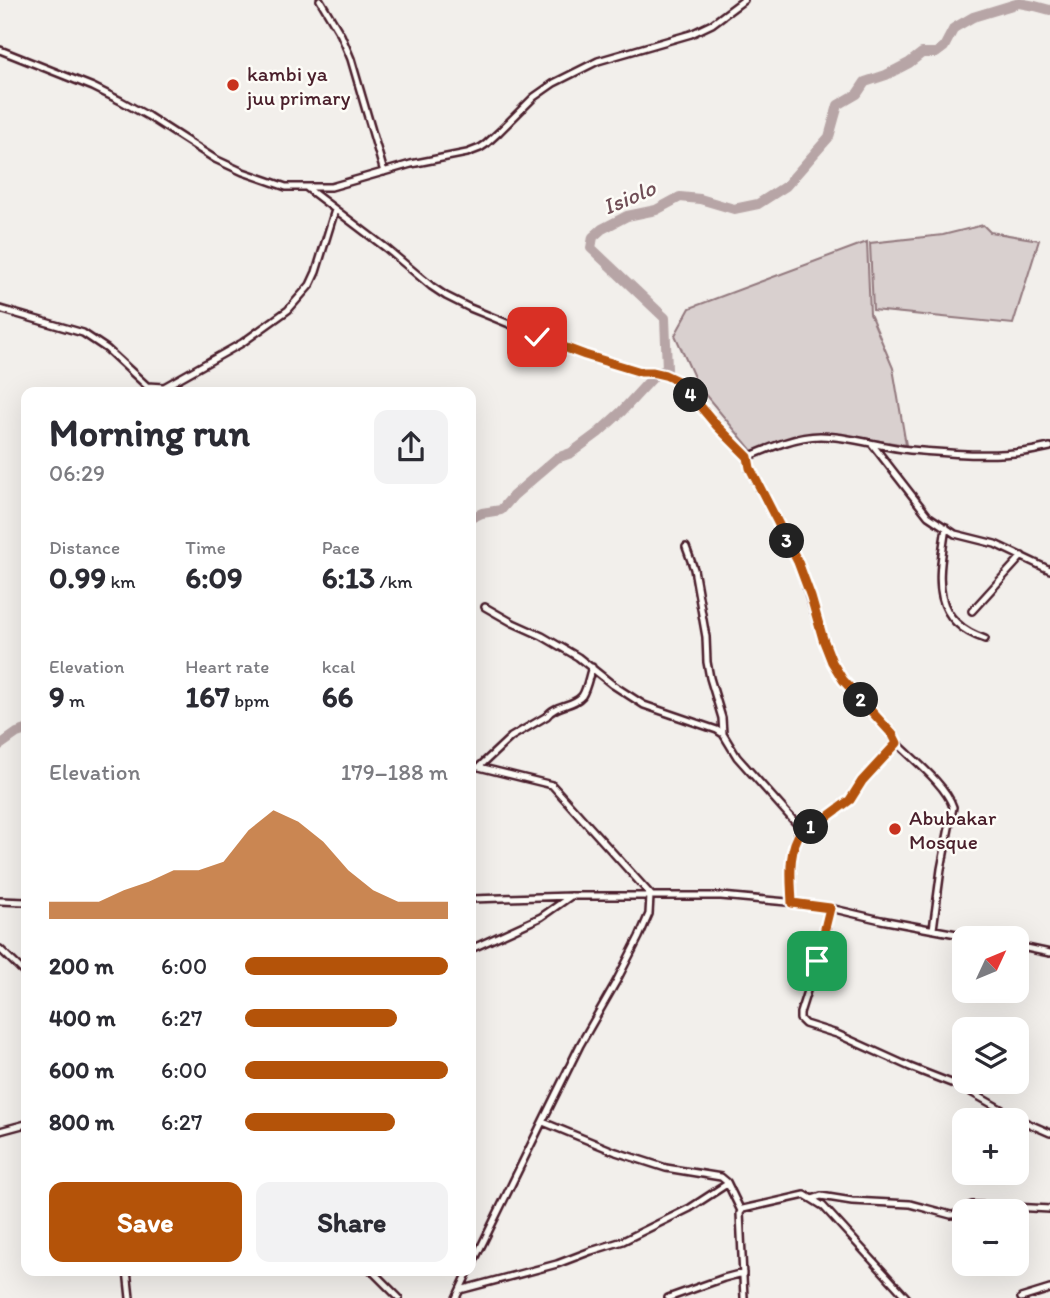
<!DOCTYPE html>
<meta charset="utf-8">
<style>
body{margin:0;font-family:Itim,sans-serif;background:#f2f2f3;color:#2b2b33;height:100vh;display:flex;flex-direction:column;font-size:26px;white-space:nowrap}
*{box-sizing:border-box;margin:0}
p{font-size:23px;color:#7c7c81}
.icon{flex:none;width:38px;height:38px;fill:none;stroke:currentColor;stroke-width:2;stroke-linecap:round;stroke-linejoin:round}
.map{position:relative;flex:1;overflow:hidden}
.sheet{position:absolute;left:21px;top:387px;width:455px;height:889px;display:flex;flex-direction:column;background:#fff;border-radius:14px;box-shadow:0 7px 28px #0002}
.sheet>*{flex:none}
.needle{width:46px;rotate:46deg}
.controls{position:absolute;left:952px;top:926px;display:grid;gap:14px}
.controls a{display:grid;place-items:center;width:77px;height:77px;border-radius:14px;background:#fff;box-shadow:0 7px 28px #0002;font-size:35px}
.pin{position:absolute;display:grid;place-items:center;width:60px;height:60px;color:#fff;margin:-30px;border-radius:14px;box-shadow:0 4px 10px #0006}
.km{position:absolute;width:35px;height:35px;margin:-18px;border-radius:50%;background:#222;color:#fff;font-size:19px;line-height:35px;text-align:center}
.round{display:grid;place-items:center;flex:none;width:74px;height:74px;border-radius:14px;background:#f2f2f3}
.overview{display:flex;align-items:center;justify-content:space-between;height:119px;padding:0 28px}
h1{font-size:38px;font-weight:800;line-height:52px}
.figures{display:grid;grid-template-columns:repeat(3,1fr);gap:10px;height:119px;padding:7px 28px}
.figures div{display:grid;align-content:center}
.figures b{font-size:30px;font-weight:800}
.figures small{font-size:19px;font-weight:400}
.figures p{font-size:19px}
.chart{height:196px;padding:14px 28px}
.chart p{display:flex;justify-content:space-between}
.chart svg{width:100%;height:126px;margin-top:7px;fill:#b45309;opacity:.7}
.cta{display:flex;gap:14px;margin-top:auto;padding:14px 28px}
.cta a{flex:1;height:80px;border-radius:14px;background:#b45309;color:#fff;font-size:28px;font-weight:800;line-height:80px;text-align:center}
.cta a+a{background:#f2f2f3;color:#2b2b33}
ul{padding:0 28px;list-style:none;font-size:23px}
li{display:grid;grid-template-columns:112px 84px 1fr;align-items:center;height:52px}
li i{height:18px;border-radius:9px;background:#b45309}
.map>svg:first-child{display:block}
.grass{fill:#d9d0cf;stroke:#92787d;stroke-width:2}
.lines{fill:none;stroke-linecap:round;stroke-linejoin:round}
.river{stroke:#b7a5a6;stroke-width:10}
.street-casing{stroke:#4a1f2b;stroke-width:10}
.street{stroke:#fdfcf7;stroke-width:5}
.route-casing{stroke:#fff;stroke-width:14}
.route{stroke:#b45309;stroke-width:9}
.poi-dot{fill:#c8321e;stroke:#fdfcf7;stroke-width:2.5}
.labels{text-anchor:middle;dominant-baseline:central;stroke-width:5;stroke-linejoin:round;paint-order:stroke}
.poi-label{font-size:21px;fill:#4a1f2b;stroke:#fdfcf7;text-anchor:start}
.water-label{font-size:23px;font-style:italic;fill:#704e56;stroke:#fdfcf7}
</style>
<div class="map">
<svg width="1050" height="1298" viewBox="0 0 1050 1298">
<rect width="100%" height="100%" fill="#f2efeb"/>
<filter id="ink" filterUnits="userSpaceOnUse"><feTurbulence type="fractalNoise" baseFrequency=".0143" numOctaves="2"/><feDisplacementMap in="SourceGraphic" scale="14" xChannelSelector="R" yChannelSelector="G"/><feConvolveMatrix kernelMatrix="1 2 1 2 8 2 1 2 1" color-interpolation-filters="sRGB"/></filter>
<g filter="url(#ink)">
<path class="grass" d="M983,225L990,232L1039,240L1013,324L873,310L870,243L943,235Z
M867,242L870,314L893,368L906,445L830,433L791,440L753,452L698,386L675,335L690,308Z"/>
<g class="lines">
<path class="river" d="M471,518L482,513L501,510L513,496L557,458L571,453L598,433L621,412L656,374L667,369L665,318L591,248L593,237L602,229L627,216L656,210L680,197L700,199L734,209L758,204L786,186L829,137L838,105L857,94L865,82L886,75L909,63L922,53H936L944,47L954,28L973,17L1019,3L1035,6L1050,10
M0,745L17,733L26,730"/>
<g class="street-casing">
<path id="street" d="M320,0L341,35L351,59L384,172
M0,50L93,87L121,101L148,116L215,159L243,172L286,187H331L411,164L467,153L480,148L486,144L499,132L534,97L554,83L598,61L691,34L712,24L744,0
M307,188L386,248L431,286L446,296L470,308L585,355L641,372H652L665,375L680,382L717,426L748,457L750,469L798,562L823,639L832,662L843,680L893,735L897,743C914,760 946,785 953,807L941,869L933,929
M0,309L83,333L107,349L147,386L164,387L242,343L288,310L310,285L316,272L335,210
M872,444L928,516L955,534L995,544L1050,570
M748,457C769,448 796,436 820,436C850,436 880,447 910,450C947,453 987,457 1023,452C1032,451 1041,449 1050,447
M946,527C939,575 928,620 985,639
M686,547L694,569L706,637L707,662L710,678L722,718L723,734L737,757L802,830
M485,607L513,623L542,636L578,657L613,685L644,705L717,730L723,734
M972,611L1022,556
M592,667C589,675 587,689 582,696C573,707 555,704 547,716L511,737L479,767L552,785L652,896
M471,899L571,896H721L787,902L830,908L881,920L978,938
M0,901L26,902
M792,903V856L798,834L802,830L813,826L827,817L850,800L862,781L897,743
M830,908L824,937L800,1013V1019L805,1024L837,1034L910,1067L964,1088L1018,1119L1050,1133
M1017,946L1050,953
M0,949L26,974
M471,949L541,917L571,896
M543,1122L616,1152L666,1168L721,1177L727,1182L741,1211
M0,1131L26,1124
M812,1199L821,1196L852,1201L910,1204L951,1215C961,1215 964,1207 973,1205L1050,1209
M471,1247L475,1258
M471,1267L580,1045L616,982L639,937L649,914L650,896
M127,1270L130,1298
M371,1270L399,1298
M460,1290L557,1264L591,1251L623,1241L690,1208L727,1184
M456,1298L469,1270
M668,1298L724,1278L743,1273
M744,1298L740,1213L743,1209L805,1195L823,1206L907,1298
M1021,1298L1050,1289"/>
</g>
<use href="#street" class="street"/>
</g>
</g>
<g class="lines" filter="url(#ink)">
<g class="route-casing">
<path id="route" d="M537,337L585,355L641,372H652L665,375L680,382L717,426L748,457L750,468L798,562L811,597L823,639L832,662L843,680L893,735L897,743L862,781L850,800L827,817L813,826L802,830C787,850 791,879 792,903L830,908L817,961"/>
</g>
<use href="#route" class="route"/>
</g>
<g class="poi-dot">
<circle cx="233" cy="85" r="7"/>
<circle cx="895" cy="829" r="7"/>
</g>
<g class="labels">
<g class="poi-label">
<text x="247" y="73">kambi ya<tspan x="247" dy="24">juu primary</tspan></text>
<text x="909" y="817">Abubakar<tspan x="909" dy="24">Mosque</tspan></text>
</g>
<g class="water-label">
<text transform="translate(629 197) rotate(-23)">Isiolo</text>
</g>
</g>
</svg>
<div class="controls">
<a><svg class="needle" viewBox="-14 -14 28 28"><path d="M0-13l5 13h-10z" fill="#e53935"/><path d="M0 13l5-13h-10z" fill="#7c7c81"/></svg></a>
<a><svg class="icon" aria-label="layers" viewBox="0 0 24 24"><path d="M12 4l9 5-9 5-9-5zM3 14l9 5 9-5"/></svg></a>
<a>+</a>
<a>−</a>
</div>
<div class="pin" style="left:817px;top:961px;background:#1e9e55"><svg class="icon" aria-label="arrive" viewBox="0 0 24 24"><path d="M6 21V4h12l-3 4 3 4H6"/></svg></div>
<div class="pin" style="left:537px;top:337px;background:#d93025"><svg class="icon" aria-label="check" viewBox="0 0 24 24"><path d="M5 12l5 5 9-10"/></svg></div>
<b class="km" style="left:811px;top:827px">1</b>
<b class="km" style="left:861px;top:700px">2</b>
<b class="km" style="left:787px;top:541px">3</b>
<b class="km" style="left:691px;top:395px">4</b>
<section class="sheet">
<div class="overview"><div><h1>Morning run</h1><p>06:29</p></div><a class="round"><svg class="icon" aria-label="share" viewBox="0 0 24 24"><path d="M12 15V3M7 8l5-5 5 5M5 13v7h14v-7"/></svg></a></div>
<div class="figures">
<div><p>Distance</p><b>0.99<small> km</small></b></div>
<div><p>Time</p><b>6:09</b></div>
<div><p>Pace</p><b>6:13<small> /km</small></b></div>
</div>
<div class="figures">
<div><p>Elevation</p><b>9<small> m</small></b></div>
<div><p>Heart rate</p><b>167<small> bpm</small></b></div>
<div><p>kcal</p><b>66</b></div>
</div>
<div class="chart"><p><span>Elevation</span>179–188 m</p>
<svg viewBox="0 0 160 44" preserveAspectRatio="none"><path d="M0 44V38L10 38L20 38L30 34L40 31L50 27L60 27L70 24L80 13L90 6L100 10L110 17L120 27L130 34L140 38L150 38L160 38V44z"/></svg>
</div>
<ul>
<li><b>200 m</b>6:00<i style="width:100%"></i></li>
<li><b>400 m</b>6:27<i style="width:75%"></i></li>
<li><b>600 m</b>6:00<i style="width:100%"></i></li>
<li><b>800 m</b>6:27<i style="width:74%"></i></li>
</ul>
<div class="cta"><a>Save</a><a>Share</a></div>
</section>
</div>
